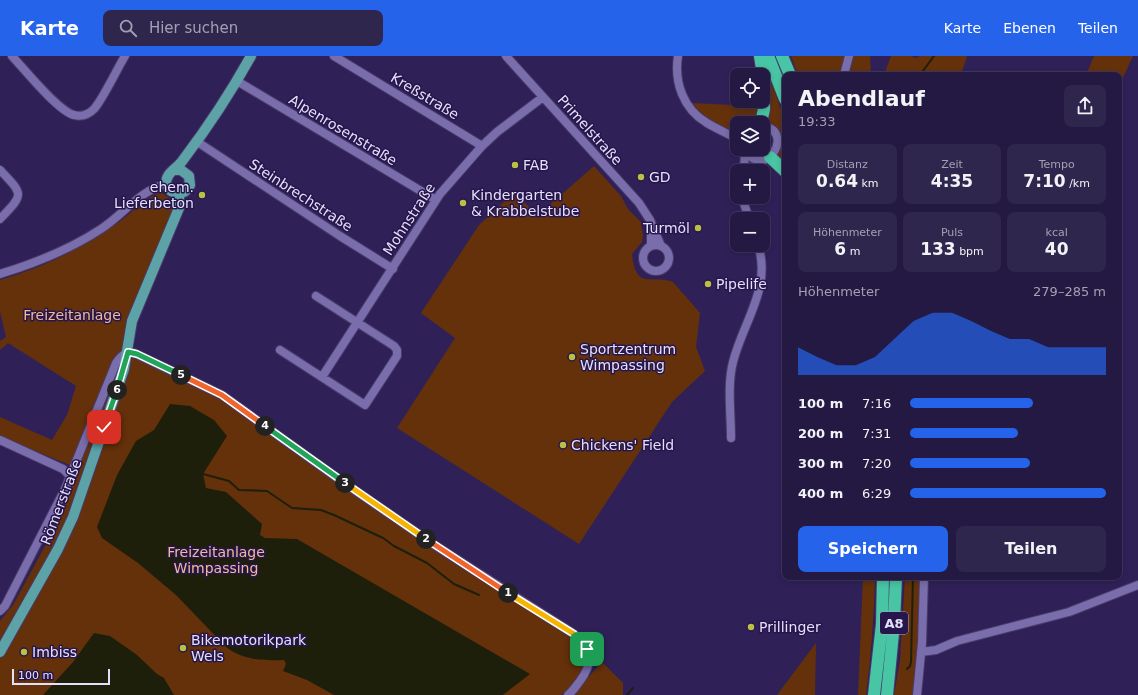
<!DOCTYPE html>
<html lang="de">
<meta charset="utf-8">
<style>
body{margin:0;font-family:"DejaVu Sans",sans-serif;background:#2f264d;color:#f1f3f6;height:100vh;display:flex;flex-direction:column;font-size:15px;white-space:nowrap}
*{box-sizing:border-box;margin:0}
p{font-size:13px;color:#a3a0b2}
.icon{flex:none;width:22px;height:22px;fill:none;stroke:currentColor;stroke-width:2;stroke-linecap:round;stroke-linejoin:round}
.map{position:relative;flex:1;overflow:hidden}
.sheet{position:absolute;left:782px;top:16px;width:340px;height:508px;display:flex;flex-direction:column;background:#231942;border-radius:8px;box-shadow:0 2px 6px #0003,0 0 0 1px #40385b}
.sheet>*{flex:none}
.tools{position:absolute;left:730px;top:12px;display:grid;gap:8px}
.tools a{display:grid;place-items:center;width:40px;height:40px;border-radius:8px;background:#231942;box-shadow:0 2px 6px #0003,0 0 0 1px #40385b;font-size:20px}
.scale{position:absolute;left:12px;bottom:10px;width:98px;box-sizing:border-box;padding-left:4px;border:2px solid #e4e0fc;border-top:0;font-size:11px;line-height:14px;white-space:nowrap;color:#e4e0fc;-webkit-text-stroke:3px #26164c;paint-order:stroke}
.pin{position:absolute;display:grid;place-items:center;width:34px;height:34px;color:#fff;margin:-17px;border-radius:8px;box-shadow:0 2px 6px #0006}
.km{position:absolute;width:20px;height:20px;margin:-10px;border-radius:50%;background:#222;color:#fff;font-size:11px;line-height:20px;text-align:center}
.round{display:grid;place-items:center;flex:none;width:42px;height:42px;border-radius:8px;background:#2f264d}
.head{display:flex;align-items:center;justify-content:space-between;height:68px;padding:0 16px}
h1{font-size:22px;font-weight:700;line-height:30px}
.stats{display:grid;grid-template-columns:repeat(3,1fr);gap:6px;height:68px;padding:4px 16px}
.stats div{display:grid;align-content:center;border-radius:8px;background:#2f264d;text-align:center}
.stats b{font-size:17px;font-weight:700}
.stats small{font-size:11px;font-weight:400}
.stats p{font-size:11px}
.chart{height:112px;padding:8px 16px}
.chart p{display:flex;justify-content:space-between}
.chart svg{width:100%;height:72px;margin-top:4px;fill:#2563eb;opacity:.7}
.action{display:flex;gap:8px;margin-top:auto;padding:8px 16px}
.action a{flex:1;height:46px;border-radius:8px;background:#2563eb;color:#fff;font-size:16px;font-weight:700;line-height:46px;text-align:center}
.action a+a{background:#2f264d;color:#f1f3f6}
ul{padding:0 16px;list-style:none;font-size:13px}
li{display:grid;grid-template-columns:64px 48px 1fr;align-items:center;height:30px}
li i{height:10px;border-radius:5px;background:#2563eb}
header{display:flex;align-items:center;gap:24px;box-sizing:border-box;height:56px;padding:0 20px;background:#2563eb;color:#fff}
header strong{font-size:19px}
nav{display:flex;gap:22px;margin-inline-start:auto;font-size:14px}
.search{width:280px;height:36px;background:#2f264d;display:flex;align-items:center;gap:10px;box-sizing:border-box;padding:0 14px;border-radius:8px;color:#a3a0b2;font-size:15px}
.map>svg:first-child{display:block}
.green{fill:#64310b}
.water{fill:#1e1f0b}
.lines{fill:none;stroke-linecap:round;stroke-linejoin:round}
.stream{stroke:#1e1f0b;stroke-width:2}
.minor-casing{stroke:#4a3a69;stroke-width:10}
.major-casing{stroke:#4a3a69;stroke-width:12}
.highway-casing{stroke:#4a3a69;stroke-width:14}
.minor{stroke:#796dab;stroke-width:8}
.major{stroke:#5ca2a7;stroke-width:10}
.highway{stroke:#48c5a4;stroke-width:12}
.split-1-casing{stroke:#fff;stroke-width:8}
.split-2-casing{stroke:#fff;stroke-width:8}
.split-3-casing{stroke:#fff;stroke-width:8}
.split-4-casing{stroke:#fff;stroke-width:8}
.split-5-casing{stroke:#fff;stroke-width:8}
.split-6-casing{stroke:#fff;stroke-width:8}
.split-7-casing{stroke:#fff;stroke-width:8}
.split-1{stroke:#f5b400;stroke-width:5}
.split-2{stroke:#f0652b;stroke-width:5}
.split-3{stroke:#f5b400;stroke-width:5}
.split-4{stroke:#22a559;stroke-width:5}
.split-5{stroke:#f0652b;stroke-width:5}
.split-6{stroke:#22a559;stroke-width:5}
.split-7{stroke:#22a559;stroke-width:5}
.poi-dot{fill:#bac045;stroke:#26164c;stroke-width:1.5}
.labels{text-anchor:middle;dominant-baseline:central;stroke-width:3;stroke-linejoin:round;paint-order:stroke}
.shield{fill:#26164c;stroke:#aba3c7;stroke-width:1}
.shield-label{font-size:13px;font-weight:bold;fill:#e4e0fc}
.street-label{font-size:14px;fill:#e4e0fc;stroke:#26164c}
.poi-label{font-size:14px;fill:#e4e0fc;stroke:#26164c;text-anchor:start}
.park-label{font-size:14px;fill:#f1b998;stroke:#26164c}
</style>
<header>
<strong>Karte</strong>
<div class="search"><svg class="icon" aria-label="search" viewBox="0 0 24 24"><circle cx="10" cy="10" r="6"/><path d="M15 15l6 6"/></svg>Hier suchen</div>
<nav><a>Karte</a><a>Ebenen</a><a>Teilen</a></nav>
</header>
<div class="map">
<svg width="1138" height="639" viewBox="0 0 1138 639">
<rect width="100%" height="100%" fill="#2f2158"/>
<path class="green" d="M791,0H845L840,19H798Z
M854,0H870L871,19H849Z
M891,0H911L917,2L919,0H967L961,19H884Z
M1094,0H1133L1119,30V19H1086Z
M769,21L785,64V110L776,100C785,85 778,81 768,68L770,57L767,22Z
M753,45H759L758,64L754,67H737V74C718,73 703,61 692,47L753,50Z
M594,110L621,140L628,153L641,166L643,180L642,186L632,198C636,235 650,218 673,226L700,257L696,291L705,315L672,346L579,488L397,372L455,282L421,257L479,169L515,136L537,160Z
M161,136L177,148L124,293L119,300L136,301L216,340L332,421L573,580C577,585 582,590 584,596C592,614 575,629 561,639H0V565L13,549L50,481L80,413L0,381V361L52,384L67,359L76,330L8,287L0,294V285L6,281L0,256V224C44,211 79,194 116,168C132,158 143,142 161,136Z
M863,521H875C874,561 871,600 866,639H858Z
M905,521H920L917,606L912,639H894L900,604Z
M816,587L815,639H777Z
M602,606L623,627V639H569L583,627Z"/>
<path class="water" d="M170,348L190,350L214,364L227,380L203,418L206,432L226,436L262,468L260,479L265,482L297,483L530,618L503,639H334L307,624L283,615L286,608L284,604C263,605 243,604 226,591L176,539L138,507L102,482L97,471L117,419L136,385L154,374Z
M94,577L110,580L137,599L157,618L164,622L174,639H43L73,606Z"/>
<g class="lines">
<path class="stream" d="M920,19L934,0
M203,418L229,425L239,434L267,435L292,452L321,454L334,459L383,482L394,490L427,507L454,528L479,539
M907,613L910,610L911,606L913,521
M627,639L633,632"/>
<g class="minor-casing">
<path id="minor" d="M12,0C25,14 58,55 74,59C82,61 88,59 94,53C103,43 117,13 125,0
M334,0L482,90
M506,0L639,147L650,164L661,190
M678,0C674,26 683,53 707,67C717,73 727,77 737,83
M844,19L849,0
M237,25L436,144
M196,85L340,180L393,213
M745,93C763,127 797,76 763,70
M0,114C24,139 24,138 0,163
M744,115L745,94
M742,141L749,163
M643 202a13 13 0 1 1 26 0a13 13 0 1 1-26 0Z
M651,190V168
M0,218C36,207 69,194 101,173C123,159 140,134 166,128
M280,294L365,349L397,300V294L394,290L316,240
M322,321L440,138L482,90L497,76L543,41
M731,382C731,358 727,329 733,306C743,266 772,232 758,189
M0,384L63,413L70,420
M0,555L5,550L65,433L116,307C121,300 124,296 134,297L222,339L340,424L436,490L574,578C591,594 595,604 580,625C576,630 573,635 568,639
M921,596L936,594L957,585L1069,556L1138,529
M917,639L922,587L924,521"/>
</g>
<g class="major-casing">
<path id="major" d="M175,114H181L189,120L190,129C186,137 179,140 171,135L166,128C166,116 177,113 183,104C208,71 231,36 251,0
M0,596L58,493L73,461L124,313L132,265L179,152V138"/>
</g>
<g class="highway-casing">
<path id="highway" d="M760,0L763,19
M768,0L785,43
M782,0L790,19
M761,67L764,53L763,20
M770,101L785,115
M874,639L882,568L883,521
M887,639L894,567L896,521"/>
</g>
<use href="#minor" class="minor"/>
<use href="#major" class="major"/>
<use href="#highway" class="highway"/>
</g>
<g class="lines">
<g class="split-1-casing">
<path id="split-1" d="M508,537L574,578L587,593"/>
</g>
<g class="split-2-casing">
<path id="split-2" d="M426,483L508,537"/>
</g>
<g class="split-3-casing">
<path id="split-3" d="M345,427L426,483"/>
</g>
<g class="split-4-casing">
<path id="split-4" d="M265,370L345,427"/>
</g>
<g class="split-5-casing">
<path id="split-5" d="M181,319L222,339L265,370"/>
</g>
<g class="split-6-casing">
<path id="split-6" d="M117,334L128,296L137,298L181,319"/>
</g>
<g class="split-7-casing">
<path id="split-7" d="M104,371L117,334"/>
</g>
<use href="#split-1" class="split-1"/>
<use href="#split-2" class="split-2"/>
<use href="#split-3" class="split-3"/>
<use href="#split-4" class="split-4"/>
<use href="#split-5" class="split-5"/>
<use href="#split-6" class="split-6"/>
<use href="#split-7" class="split-7"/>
</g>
<g class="poi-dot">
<circle cx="515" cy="109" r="4"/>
<circle cx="641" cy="121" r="4"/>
<circle cx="202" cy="139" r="4"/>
<circle cx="463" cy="147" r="4"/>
<circle cx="698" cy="172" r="4"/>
<circle cx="708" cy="228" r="4"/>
<circle cx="572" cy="301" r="4"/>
<circle cx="563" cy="389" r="4"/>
<circle cx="751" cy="571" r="4"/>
<circle cx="183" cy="592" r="4"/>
<circle cx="24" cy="596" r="4"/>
</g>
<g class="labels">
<rect class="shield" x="880" y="556" width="28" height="22" rx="3"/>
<g class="shield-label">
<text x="894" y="567">A8</text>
</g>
<g class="street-label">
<text transform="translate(425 40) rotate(31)">Kreßstraße</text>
<text transform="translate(343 74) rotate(31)">Alpenrosenstraße</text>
<text transform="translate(590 74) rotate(48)">Primelstraße</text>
<text transform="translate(301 139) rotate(33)">Steinbrechstraße</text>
<text transform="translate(409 163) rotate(-57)">Mohnstraße</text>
<text transform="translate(61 446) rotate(-69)">Römerstraße</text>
</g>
<g class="poi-label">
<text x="523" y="109">FAB</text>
<text x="649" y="121">GD</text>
<text x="194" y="131" text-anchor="end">ehem.<tspan x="194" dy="16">Lieferbeton</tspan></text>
<text x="471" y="139">Kindergarten<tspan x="471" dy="16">&amp; Krabbelstube</tspan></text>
<text x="690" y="172" text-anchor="end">Turmöl</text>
<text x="716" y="228">Pipelife</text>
<text x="580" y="293">Sportzentrum<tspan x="580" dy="16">Wimpassing</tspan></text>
<text x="571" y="389">Chickens' Field</text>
<text x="759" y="571">Prillinger</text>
<text x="191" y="584">Bikemotorikpark<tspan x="191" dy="16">Wels</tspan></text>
<text x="32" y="596">Imbiss</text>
</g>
<g class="park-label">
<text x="72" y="259">Freizeitanlage</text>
<text x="216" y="496">Freizeitanlage<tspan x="216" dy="16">Wimpassing</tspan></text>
</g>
</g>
</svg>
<div class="tools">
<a><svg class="icon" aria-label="locate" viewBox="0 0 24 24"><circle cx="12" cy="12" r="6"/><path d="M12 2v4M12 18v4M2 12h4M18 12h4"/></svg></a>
<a><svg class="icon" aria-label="layers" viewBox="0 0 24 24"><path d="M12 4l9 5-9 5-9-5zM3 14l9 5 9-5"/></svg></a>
<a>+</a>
<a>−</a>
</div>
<div class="scale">100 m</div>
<div class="pin" style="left:587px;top:593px;background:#1e9e55"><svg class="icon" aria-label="arrive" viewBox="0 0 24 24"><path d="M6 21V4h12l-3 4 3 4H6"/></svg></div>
<div class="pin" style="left:104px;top:371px;background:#d93025"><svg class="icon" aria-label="check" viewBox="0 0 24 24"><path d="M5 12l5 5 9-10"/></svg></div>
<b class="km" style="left:508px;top:537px">1</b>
<b class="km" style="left:426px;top:483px">2</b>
<b class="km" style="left:345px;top:427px">3</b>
<b class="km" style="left:265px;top:370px">4</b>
<b class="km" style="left:181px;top:319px">5</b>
<b class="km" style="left:117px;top:334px">6</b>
<section class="sheet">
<div class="head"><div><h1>Abendlauf</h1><p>19:33</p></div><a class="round"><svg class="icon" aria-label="share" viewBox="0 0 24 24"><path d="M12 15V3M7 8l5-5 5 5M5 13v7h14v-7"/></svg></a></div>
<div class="stats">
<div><p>Distanz</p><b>0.64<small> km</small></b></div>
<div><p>Zeit</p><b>4:35</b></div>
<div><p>Tempo</p><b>7:10<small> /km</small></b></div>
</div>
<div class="stats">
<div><p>Höhenmeter</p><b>6<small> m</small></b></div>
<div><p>Puls</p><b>133<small> bpm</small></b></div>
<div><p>kcal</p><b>40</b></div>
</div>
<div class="chart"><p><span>Höhenmeter</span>279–285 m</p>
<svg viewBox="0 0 160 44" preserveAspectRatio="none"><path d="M0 44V27L10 33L20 38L30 38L40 33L50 22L60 11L70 6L80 6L90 11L100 17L110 22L120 22L130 27L140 27L150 27L160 27V44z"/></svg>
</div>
<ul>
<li><b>100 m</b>7:16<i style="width:63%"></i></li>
<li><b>200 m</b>7:31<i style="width:55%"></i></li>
<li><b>300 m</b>7:20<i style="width:61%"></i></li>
<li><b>400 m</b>6:29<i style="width:100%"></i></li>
</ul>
<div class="action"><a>Speichern</a><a>Teilen</a></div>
</section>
</div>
